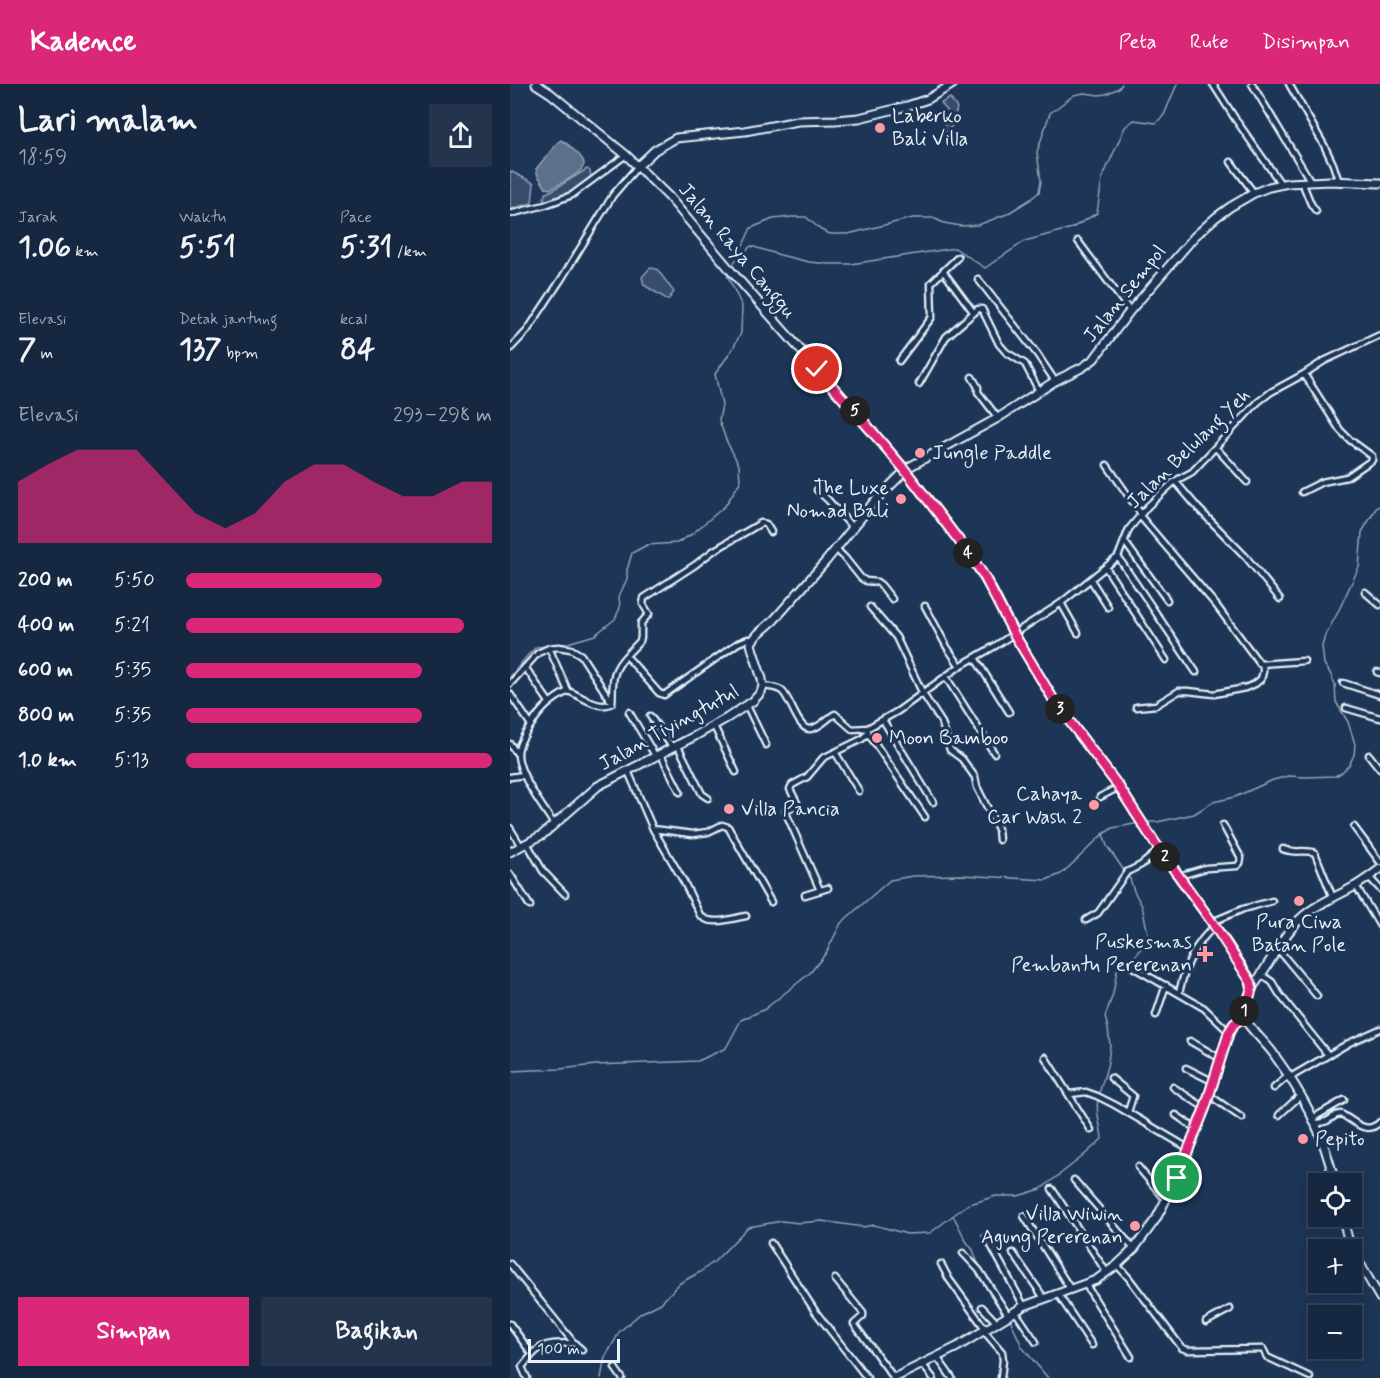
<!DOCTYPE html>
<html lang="id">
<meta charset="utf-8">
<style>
body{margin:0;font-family:Mynerve,sans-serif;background:#23344c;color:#f1f3f6;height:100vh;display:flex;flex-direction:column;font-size:22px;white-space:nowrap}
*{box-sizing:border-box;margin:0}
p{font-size:20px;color:#9ea6b1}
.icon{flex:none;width:33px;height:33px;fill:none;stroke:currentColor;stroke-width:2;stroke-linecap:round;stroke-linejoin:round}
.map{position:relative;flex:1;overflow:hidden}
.side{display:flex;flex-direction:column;background:#162841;width:510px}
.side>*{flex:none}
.fabs{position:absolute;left:798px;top:1089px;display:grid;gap:12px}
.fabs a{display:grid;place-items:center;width:54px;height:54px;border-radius:0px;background:#162841;box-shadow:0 3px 15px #0003,0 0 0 2px #35445a;font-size:30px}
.scale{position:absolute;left:18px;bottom:15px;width:92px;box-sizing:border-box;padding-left:6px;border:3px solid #e8f1f8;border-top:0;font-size:16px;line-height:21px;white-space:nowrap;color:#e8f1f8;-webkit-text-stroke:4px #1d3557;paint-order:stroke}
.pin{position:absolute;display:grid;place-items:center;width:51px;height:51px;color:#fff;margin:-26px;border:3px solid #fff;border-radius:50%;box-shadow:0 2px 6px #0007}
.km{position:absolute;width:30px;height:30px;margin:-15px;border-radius:50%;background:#222;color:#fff;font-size:16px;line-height:30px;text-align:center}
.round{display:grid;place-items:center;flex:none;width:63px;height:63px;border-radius:0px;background:#23344c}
.overview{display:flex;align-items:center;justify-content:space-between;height:102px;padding:0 18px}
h1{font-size:33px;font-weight:700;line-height:45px}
.metrics{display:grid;grid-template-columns:repeat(3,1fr);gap:9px;height:102px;padding:6px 18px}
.metrics div{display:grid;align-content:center}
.metrics b{font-size:30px;font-weight:700}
.metrics small{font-size:16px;font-weight:400}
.metrics p{font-size:16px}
.chart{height:168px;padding:12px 18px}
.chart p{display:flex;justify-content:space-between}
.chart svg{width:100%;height:108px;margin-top:6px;fill:#db2777;opacity:.7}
.button{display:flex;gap:12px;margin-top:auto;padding:12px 18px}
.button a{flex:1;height:69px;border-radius:0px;background:#db2777;color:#fff;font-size:24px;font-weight:700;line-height:69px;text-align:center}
.button a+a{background:#23344c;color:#f1f3f6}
ul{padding:0 18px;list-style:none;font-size:20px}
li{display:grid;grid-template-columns:96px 72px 1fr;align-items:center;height:45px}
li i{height:15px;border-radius:8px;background:#db2777}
header{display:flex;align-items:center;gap:36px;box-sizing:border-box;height:84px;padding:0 30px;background:#db2777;color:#fff}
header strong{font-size:28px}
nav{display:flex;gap:33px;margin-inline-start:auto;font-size:21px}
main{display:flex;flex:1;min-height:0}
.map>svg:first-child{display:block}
.green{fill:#374d6c;stroke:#909fb2;stroke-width:1.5}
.water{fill:#5d7089;stroke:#95a4b5;stroke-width:1.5}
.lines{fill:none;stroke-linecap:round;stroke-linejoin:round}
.stream{stroke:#95a4b5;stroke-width:1.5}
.street-casing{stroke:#e8f1f8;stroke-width:9}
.secondary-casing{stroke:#e8f1f8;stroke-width:11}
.street{stroke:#1d3557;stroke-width:4.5}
.secondary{stroke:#1d3557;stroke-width:7}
.route-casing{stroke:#fff;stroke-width:12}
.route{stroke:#db2777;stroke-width:8}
.poi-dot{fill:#ff9aa2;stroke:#1d3557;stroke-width:2}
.labels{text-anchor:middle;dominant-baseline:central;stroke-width:6;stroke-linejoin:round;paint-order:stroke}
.poi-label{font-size:20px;fill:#e8f1f8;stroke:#1d3557;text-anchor:start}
.street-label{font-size:20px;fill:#e8f1f8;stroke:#1d3557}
</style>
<header>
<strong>Kadence</strong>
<nav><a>Peta</a><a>Rute</a><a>Disimpan</a></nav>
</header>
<main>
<section class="side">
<div class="overview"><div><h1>Lari malam</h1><p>18:59</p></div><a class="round"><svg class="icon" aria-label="share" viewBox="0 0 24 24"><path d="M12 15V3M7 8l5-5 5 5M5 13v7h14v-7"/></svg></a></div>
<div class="metrics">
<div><p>Jarak</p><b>1.06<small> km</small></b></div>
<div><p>Waktu</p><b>5:51</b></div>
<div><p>Pace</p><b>5:31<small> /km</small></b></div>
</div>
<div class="metrics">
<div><p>Elevasi</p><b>7<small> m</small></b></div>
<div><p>Detak jantung</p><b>137<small> bpm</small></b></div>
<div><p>kcal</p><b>84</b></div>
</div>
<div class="chart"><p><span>Elevasi</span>293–298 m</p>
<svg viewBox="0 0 160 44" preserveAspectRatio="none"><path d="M0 44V19L10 12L20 6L30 6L40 6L50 19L60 32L70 38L80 32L90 19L100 12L110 12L120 19L130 25L140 25L150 19L160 19V44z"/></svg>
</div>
<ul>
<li><b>200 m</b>5:50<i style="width:64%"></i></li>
<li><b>400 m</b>5:21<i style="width:91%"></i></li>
<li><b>600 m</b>5:35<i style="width:77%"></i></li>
<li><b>800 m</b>5:35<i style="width:77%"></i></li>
<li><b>1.0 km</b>5:13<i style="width:100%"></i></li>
</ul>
<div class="button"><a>Simpan</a><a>Bagikan</a></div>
</section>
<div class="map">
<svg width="870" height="1294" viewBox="0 0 870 1294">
<rect width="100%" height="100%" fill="#1d3557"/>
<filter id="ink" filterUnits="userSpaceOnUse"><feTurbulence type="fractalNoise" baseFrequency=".0167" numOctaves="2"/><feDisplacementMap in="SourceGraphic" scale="12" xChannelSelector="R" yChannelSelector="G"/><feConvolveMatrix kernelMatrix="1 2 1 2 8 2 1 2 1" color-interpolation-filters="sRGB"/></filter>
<g filter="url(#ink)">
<path class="green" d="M440,14L447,24L444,38L437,49L432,43L439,37L438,28L431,19Z
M77,85L80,87L81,93C69,104 51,120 33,115L36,109L43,106Z
M0,87L24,99L22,119L0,125Z
M140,184L147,185L164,208L158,216L134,201L132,193Z"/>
<path class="water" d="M51,56C57,59 61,63 66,68C69,71 74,75 74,80C74,89 48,101 40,105L36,104L28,92L26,85L48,58Z"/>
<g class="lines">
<path class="stream" d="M227,174L241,144L263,135L282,133H296L311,146L320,150H338L403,134H423L434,139L451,142L468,141L497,130L521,115L529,108L531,97L527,68L540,29L564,11L574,9L589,11L596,10L609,4L612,0
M221,184L225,177L241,162L270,171L299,178L319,180H341L445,164L475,184L515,157L562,144L587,129L592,95L615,43L624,36L646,39L654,31L667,0
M51,561L85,551L105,535L110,524L109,512L117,495V486L122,469L137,461L167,459L182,450L215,422L230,398L229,381L216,356L209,336L212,321L205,290L222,266L231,249L232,222L217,191L218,188
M0,593L18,571L26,563L37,562
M634,738H647L684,730L703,718L725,713L763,696L779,692L795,693L825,692L831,689L839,681L844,671L845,660L838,638L826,618L825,600L820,589L814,580L812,562L815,552L827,530L849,483L852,448L867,423L870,422
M0,987L50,985L86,981L188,977L216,964L231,936L255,925L300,889L316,869L331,839L380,796L403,792L452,791L536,796L551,790L559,783L593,750L603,744L629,739
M589,1010L598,979L600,961L598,944L595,933L603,910L607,886L614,878L624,873L628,869L637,855L638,850L632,822L624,807L620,795L597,762L593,750
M444,1133L456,1157L463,1166L467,1177L495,1222
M500,1235L512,1263L538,1294
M91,1294L95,1273L104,1258L109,1248L131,1229L151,1219L170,1199L190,1188L205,1177L238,1143L272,1137L289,1139L312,1137L353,1143L364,1141L397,1150L420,1149L457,1121L486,1112H508L531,1105L572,1073L592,1055C591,1041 585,1029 588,1014"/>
<g class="street-casing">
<path id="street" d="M703,0L726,36L771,100
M742,0L801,98
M779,0L814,61L823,80L829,98
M721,78L744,109
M792,98L801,120L806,127
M0,130L35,121L62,111L116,71
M568,157L620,227
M433,187L464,229
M468,195L527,270L545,297
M0,265L17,247L52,194L103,111L128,82
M389,277L422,233L421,199L448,173
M462,293L468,303V308L488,334
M409,300L436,253L468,225H472L489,260L496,268L515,280L529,307
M706,364L737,398
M597,381L631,430
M665,397L688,424L736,473L770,515
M307,406L318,416L342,443
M792,408L812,398L837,393L862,376V372L840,356L830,346L794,290
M630,432L706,521L750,580L794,577
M614,457L657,516
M325,464L335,474L351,494L356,497L367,498L371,501L382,515
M608,473L686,588
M596,484L656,576
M581,496L598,523
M855,508L870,521
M551,519L568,549
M415,522L437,563L450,582
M360,523L386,553L413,610L432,639L440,666L452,675L465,693L467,703L488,745L489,756
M39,564L58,607
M465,574L499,628
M119,575L149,609L154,611L228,559L238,555L243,556
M15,583L39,618
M867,588L870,589
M436,593L484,669
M833,599L870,611
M0,600L28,569L39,564L49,563L61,565L71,571L102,619
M253,602C259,603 267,603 272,607C281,615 288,646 300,645C310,644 317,634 325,630L342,645L358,644L388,627L450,582L485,562L551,519L608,473L619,445L638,422L665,397L682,388L748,318L761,308L794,290L814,277L870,251
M0,610L21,641
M237,622L256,661
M626,623L646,621L669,607H678L704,610L735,604L745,600L751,595L753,588V580
M836,624L870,634
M119,628L146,673
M140,632L163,664
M373,636L423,718
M204,642L226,688
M358,649L415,733
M0,660L8,671
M168,662L192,710L198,714
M325,668L349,707
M151,671L170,708
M859,671L870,685
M118,687L143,745L174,798L190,831C201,843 222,834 236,832
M0,693L14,691
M590,713L609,703
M44,740C33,723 8,690 8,670C8,660 15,650 21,641C31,625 41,616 58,607C72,612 89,627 102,619C103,613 102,607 103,600C103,581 118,570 130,557L131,553V539L139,530L133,520L134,514L185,481L203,467L251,439L256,440L261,448
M844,743L870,778
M0,744L11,762
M143,745L183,750L198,748L212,741L218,743L261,818
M17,759L33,787L55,810
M773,765C785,770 796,765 805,769L823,814
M0,790L20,822
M669,792L696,784L727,782L730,779L731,774L713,741
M859,793L870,805
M846,802L870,842
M310,806L276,729V726L288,721L280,705L282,701L297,693L313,674L352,655L358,649V644
M295,811L318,804
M576,836L588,829L617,788L631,781L649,766
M702,838L733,825L762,817
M768,865L807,912
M621,882L694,924L719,948
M752,891L762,898L770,911L818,971
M669,909C675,883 684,860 705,842
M646,931L656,901
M680,957L711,975
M535,973L581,1046
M676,984L704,998
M601,994L623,1012L618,1028
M779,994L839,959L870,945
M663,1003L695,1024
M764,1004L778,992
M560,1010L576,1008L587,1012L605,1021L678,1064
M699,1011L732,1034
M666,1031L686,1045
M769,1031L791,1011
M803,1034L834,1016
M806,1040L817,1037L826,1031L831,1030C845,1037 856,1052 870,1038
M628,1083L656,1116
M564,1096L624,1165
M542,1105L597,1189
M514,1132L561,1206
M476,1152L514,1222
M261,1159L305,1227L357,1294
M453,1169L469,1186L498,1231
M503,1169L534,1214
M0,1180L64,1259L72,1266
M431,1180L439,1195L476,1246
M607,1181L618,1193L672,1264L678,1266L753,1265L757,1273L800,1293
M325,1195L353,1229V1232L344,1240L384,1294
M576,1201L621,1273
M548,1210L582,1261
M472,1223L487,1239
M505,1227L526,1258
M696,1238L720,1225
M0,1240L22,1270
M474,1247L492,1268L493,1276L491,1294
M427,1273L442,1294
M413,1281L423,1294
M105,1284L112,1294
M17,1294L12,1283C31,1258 34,1260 64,1259"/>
</g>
<g class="secondary-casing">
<path id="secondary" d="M26,0L40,9L116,71L159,113L222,188L360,345L395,386L460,471L482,506L504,550L545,618L609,703L645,759L718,861L738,892L742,904L733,929V933C741,946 754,957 763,969C794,1012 813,1047 825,1100
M128,82L145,66L166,54L235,47L288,37L326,36L349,34L397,22L418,15L443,0
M0,768L32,751L88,702L185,652L217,634L243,617L251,608L253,602L252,595L243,567L241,560L243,556L248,550L264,536L316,477L363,419L399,383L488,334L545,297L573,283L584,275L620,227L660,181L685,152L705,134L720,123L744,109L759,103L778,99L820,97L870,99
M742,904C759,882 771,853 790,835C806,820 828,812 847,801C855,796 862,791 870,785
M832,1132L841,1166
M842,1166L870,1214
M384,1294L447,1263L514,1222L586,1196L607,1181L624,1165L646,1135L667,1094L695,1024L719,948L724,940L733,933"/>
</g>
<use href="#street" class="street"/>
<use href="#secondary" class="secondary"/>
</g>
</g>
<g class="lines" filter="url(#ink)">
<g class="route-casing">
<path id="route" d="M307,285L360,345L395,386L460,471L474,492L504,550L545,618L609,703L645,759L702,838L741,898L742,904L733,933L724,940L719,948L695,1024L667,1094"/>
</g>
<use href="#route" class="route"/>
</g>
<g class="poi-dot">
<circle cx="370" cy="44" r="6"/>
<circle cx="410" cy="369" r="6"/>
<circle cx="391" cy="415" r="6"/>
<circle cx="367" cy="654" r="6"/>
<circle cx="584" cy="721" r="6"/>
<circle cx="219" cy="725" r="6"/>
<circle cx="789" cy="817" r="6"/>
<path d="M692 861h6v6h6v6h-6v6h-6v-6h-6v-6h6z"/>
<circle cx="793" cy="1055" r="6"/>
<circle cx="625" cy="1142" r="6"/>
</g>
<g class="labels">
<g class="poi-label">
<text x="382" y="32">Laberko<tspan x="382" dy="23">Bali Villa</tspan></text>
<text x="422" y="369">Jungle Paddle</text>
<text x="379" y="404" text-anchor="end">The Luxe<tspan x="379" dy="23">Nomad Bali</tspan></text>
<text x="379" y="654">Moon Bamboo</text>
<text x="572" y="710" text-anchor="end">Cahaya<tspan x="572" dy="23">Car Wash 2</tspan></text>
<text x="231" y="725">Villa Pancia</text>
<text x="789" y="838" text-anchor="middle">Pura Ciwa<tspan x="789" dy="23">Batan Pole</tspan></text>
<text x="682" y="858" text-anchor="end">Puskesmas<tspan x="682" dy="23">Pembantu Pererenan</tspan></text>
<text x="805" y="1055">Pepito</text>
<text x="613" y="1130" text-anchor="end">Villa Wiwin<tspan x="613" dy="23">Agung Pererenan</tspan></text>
</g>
<g class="street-label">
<text transform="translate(227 167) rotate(50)">Jalan Raya Canggu</text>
<text transform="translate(615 210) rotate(-51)">Jalan Sempol</text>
<text transform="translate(679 365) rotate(-44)">Jalan Belulang Yeh</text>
<text transform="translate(159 644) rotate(-29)">Jalan Tiyingtutul</text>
</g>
</g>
</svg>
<div class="fabs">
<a><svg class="icon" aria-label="locate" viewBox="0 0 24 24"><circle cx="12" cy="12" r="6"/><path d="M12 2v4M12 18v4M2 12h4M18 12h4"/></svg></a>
<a>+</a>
<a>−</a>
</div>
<div class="scale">100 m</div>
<div class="pin" style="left:667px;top:1094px;background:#1e9e55"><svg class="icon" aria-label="arrive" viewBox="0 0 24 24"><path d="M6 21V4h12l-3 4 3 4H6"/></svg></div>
<div class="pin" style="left:307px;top:285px;background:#d93025"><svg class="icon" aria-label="check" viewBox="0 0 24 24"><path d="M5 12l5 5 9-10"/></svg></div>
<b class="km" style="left:734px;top:927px">1</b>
<b class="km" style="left:655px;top:773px">2</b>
<b class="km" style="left:550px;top:625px">3</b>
<b class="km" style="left:458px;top:469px">4</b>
<b class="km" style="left:345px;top:327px">5</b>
</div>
</main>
